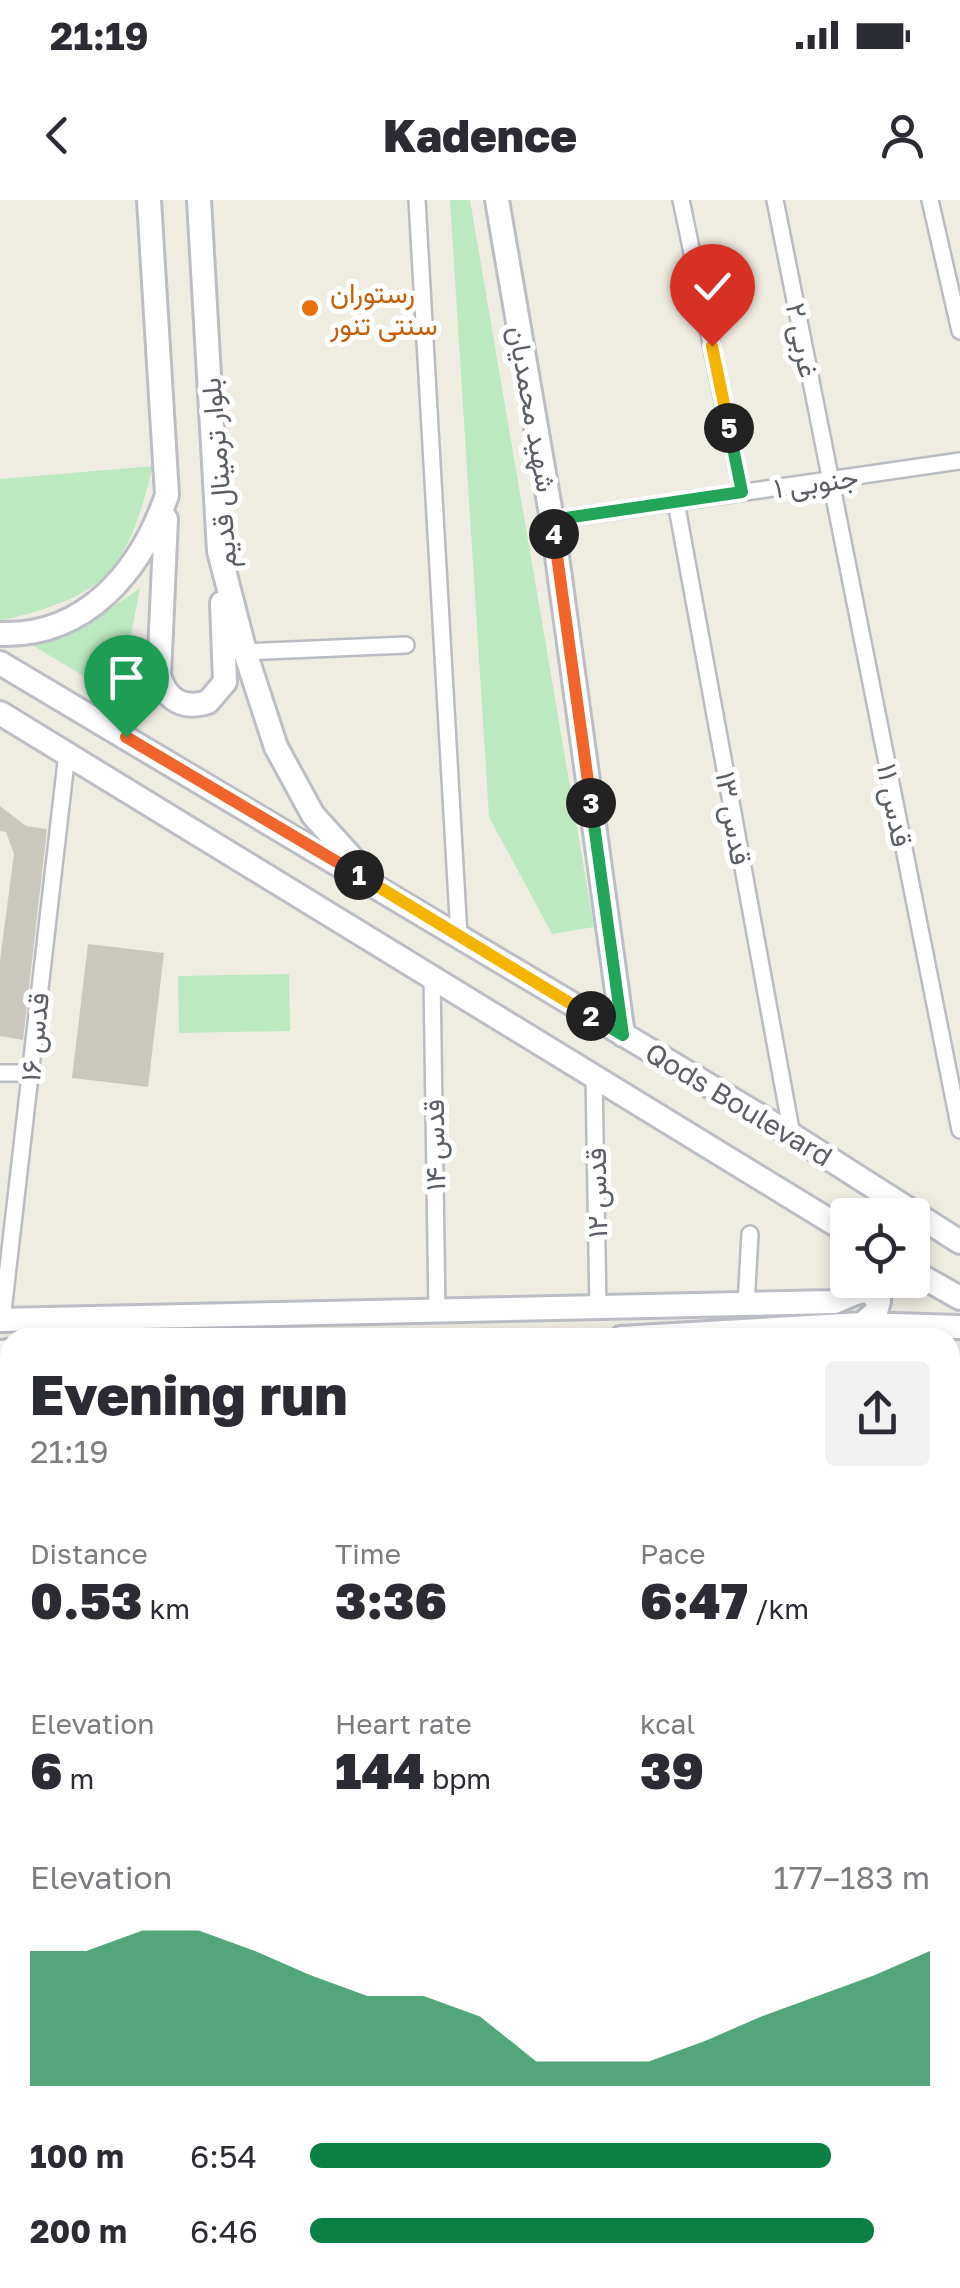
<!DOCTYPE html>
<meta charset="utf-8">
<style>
body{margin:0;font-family:"Golos Text",Vazirmatn,sans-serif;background:#f2f2f3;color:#2b2b33;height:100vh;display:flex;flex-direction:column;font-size:38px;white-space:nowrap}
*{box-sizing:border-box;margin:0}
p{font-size:32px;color:#7c7c81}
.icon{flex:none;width:55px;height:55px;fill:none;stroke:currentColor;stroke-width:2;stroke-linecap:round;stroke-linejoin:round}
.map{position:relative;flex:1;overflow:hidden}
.sheet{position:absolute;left:0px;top:1128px;width:960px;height:962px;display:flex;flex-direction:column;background:#fff;border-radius:30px 30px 0 0;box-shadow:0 5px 15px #0003}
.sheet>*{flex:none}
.buttons{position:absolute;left:830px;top:998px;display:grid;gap:20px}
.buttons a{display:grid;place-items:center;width:100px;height:100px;border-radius:10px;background:#fff;box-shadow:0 5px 15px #0003;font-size:50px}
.pin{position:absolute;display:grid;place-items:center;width:85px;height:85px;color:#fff;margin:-102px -42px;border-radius:50% 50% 50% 0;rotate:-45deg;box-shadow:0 0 10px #0007}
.pin .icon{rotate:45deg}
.km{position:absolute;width:50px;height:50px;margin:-25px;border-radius:50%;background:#222;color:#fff;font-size:28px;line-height:50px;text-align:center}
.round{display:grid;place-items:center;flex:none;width:105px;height:105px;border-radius:10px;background:#f2f2f3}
.overview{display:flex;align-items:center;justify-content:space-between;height:170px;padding:0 30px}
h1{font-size:55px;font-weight:800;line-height:75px}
.stats{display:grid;grid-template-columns:repeat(3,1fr);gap:15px;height:170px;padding:10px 30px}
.stats div{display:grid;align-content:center}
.stats b{font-size:50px;font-weight:800}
.stats small{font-size:28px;font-weight:400}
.stats p{font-size:28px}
.chart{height:280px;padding:20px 30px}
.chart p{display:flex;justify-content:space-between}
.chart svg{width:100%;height:180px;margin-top:10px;fill:#0b8043;opacity:.7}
ul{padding:0 30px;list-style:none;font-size:32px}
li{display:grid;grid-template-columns:160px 120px 1fr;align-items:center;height:75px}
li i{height:25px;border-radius:12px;background:#0b8043}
.status{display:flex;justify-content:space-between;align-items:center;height:70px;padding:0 50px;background:#fff;direction:ltr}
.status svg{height:28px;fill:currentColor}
header{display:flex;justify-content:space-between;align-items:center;height:130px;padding:0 30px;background:#fff;font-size:45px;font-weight:800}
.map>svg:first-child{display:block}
.green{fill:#bde9c0}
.building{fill:#cac7bf}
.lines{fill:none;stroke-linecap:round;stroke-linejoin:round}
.street-casing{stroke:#babcc3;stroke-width:20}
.secondary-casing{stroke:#bbbec5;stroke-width:28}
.street{stroke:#fff;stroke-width:15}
.secondary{stroke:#fff;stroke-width:22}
.split-1-casing{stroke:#fff;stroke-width:20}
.split-2-casing{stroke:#fff;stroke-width:20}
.split-3-casing{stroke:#fff;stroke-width:20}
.split-4-casing{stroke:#fff;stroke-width:20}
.split-5-casing{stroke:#fff;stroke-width:20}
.split-6-casing{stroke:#fff;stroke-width:20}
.split-1{stroke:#f0652b;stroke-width:12}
.split-2{stroke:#f5b400;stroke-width:12}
.split-3{stroke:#22a559;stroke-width:12}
.split-4{stroke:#f0652b;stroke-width:12}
.split-5{stroke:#22a559;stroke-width:12}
.split-6{stroke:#f5b400;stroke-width:12}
.food-dot{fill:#e8710a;stroke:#fff;stroke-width:4}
.labels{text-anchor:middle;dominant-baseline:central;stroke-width:10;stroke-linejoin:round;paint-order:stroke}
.food-label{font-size:28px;fill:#c56008;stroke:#fff;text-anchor:start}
.street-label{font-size:28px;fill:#5b5e65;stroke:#fff}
</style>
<div class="status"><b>21:19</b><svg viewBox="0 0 49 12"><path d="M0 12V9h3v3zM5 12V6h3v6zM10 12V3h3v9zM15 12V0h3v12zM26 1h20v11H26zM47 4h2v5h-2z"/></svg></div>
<header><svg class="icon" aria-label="back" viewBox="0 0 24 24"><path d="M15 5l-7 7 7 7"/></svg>Kadence<svg class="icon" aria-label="person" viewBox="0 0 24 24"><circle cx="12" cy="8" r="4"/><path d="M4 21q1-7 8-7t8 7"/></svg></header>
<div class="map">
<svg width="960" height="2088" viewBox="0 0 960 2088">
<rect width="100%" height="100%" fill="#efede2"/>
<path class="green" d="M450,0H470L594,727L552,734L489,617Z
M153,266C126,373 108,395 0,421V279Z
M140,388L120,492L115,495L27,442L81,429Z
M289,774L290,831L179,833L178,776Z"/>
<path class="building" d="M0,606L26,626L47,629L23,840L0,836V760L14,654L6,632L0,631Z
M88,744L164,753L148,887L72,878Z"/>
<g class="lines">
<g class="street-casing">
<path id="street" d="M417,0L459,736
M681,0L742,292
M775,0L960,930
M930,0L960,131
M676,302L792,935
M552,320L960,261
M245,452L406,445
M432,777L437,1113
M0,873H30
M594,877L598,1110
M746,1105L750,1034
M2,1120L67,553
M950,1562H960
M45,2088L46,2080
M159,2088V2080
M302,2088V2080
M436,2088V2080
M579,2088L580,2080
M744,2088V2080
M916,2088V2080"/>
</g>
<g class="secondary-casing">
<path id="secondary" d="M199,0L219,351L245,452L276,547L313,615L361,668
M497,0L552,320L623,835
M166,319L159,475C166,500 183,510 208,502L225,482L222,403
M0,434C87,437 141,370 167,295L149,0
M0,463L792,935L960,1042
M0,513L848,1032
M912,1071L960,1098
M853,1094L867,1090L879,1101L876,1112L862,1124
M0,1120L834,1102L853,1094L863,1080
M621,1138L862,1124L960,1127
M0,1152L10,1151
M950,1900H960
M0,1918H10
M950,1930L960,1929
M0,1951H10"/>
</g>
<use href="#street" class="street"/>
<use href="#secondary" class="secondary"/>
</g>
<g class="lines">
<g class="split-1-casing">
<path id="split-1" d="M126,537L359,675"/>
</g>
<g class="split-2-casing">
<path id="split-2" d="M359,675L591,816"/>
</g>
<g class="split-3-casing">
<path id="split-3" d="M591,603L623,835L591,816"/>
</g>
<g class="split-4-casing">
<path id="split-4" d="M554,334L591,603"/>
</g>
<g class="split-5-casing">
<path id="split-5" d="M554,334L552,320L742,292L729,228"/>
</g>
<g class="split-6-casing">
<path id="split-6" d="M712,146L729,228"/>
</g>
<use href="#split-1" class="split-1"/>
<use href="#split-2" class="split-2"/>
<use href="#split-3" class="split-3"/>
<use href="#split-4" class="split-4"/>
<use href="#split-5" class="split-5"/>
<use href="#split-6" class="split-6"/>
</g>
<circle class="food-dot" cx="310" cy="108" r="10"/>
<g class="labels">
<g class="food-label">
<text x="330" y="92">رستوران<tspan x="330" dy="32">سنتی تنور</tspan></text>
</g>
<g class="street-label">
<text transform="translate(803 140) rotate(79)">غربی ۲</text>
<text transform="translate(533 209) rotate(80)">شهید محمدیان</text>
<text transform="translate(218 273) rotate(-95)">بلوار ترمینال قدیم</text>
<text transform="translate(816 282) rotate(-8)">۱ جنوبی</text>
<text transform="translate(895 605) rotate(79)">قدس ۱۱</text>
<text transform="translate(734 618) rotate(80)">قدس ۱۳</text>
<text transform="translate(34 837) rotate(-84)">قدس ۱۶</text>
<text transform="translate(739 904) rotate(31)">Qods Boulevard</text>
<text transform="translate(434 945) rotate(-91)">قدس ۱۴</text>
<text transform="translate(596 993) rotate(-91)">قدس ۱۲</text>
</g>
</g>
</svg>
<div class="buttons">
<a><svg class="icon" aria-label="locate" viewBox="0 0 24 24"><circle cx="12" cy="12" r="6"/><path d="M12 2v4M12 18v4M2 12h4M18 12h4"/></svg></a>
</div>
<div class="pin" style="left:126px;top:537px;background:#1e9e55"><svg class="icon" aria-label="arrive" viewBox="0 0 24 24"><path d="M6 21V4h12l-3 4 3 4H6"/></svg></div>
<div class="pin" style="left:712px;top:146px;background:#d93025"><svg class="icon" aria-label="check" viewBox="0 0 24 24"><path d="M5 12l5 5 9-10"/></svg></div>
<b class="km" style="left:359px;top:675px">1</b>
<b class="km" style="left:591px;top:816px">2</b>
<b class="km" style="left:591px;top:603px">3</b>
<b class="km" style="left:554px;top:334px">4</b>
<b class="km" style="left:729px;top:228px">5</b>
<section class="sheet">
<div class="overview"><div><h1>Evening run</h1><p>21:19</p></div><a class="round"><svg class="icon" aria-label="share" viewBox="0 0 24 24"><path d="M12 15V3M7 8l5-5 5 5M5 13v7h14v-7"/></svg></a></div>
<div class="stats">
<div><p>Distance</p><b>0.53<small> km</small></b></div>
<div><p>Time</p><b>3:36</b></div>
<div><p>Pace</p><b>6:47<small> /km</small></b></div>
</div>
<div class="stats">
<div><p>Elevation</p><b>6<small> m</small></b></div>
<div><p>Heart rate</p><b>144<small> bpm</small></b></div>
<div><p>kcal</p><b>39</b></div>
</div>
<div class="chart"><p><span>Elevation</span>177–183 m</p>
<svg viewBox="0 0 160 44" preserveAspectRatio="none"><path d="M0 44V11L10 11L20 6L30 6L40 11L50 17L60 22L70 22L80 27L90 38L100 38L110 38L120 33L130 27L140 22L150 17L160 11V44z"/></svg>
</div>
<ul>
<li><b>100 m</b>6:54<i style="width:84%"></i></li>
<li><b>200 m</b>6:46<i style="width:91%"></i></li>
</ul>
</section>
</div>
